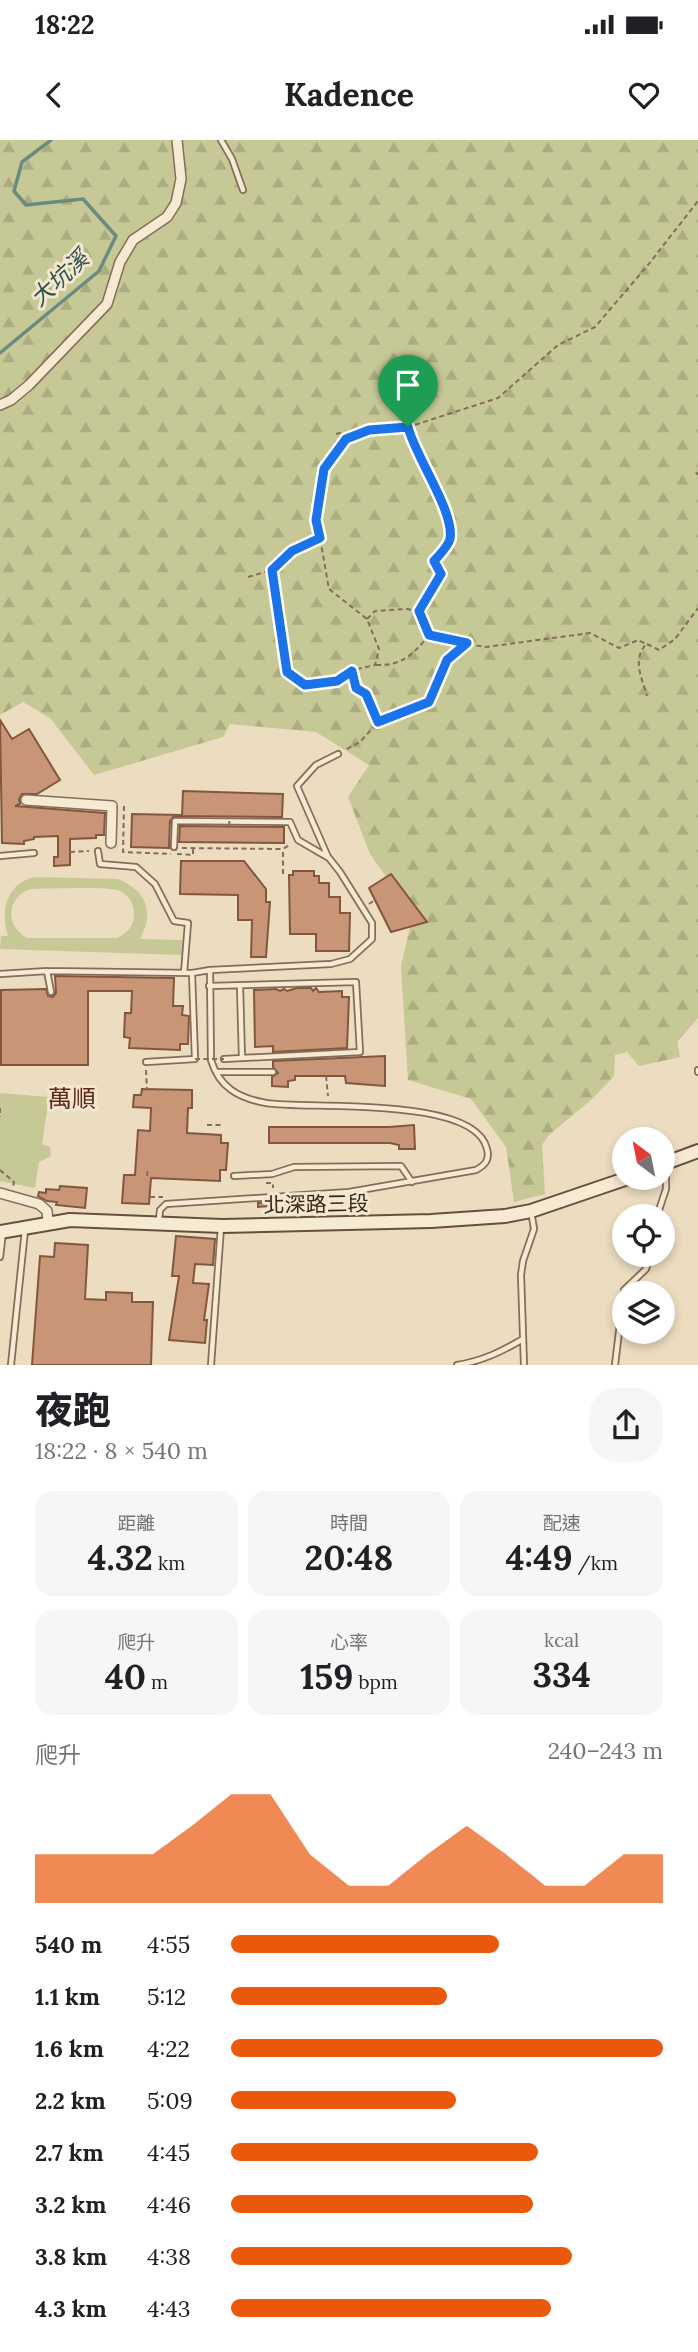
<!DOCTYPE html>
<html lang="zh-TW">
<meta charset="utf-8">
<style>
body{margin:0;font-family:Lora,"Noto Sans TC",serif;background:#f6f6f6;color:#202124;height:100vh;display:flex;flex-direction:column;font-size:26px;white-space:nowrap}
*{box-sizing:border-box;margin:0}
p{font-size:23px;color:#757577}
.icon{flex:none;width:38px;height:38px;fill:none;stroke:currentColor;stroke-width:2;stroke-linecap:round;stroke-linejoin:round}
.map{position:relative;height:1225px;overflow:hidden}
.side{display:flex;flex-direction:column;background:#fff;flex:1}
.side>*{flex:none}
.needle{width:46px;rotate:328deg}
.tools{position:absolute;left:612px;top:987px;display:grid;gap:14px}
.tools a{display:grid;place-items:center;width:63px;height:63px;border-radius:50%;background:#fff;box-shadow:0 4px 10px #0003;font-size:35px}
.pin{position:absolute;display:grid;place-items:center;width:60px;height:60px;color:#fff;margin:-72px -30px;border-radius:50% 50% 50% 0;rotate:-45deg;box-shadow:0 0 7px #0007}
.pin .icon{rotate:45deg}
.round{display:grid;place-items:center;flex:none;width:74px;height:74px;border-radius:28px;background:#f6f6f6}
.head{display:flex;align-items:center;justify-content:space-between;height:119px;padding:0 35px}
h1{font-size:38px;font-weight:800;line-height:52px}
.figures{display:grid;grid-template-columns:repeat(3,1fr);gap:10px;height:119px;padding:7px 35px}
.figures div{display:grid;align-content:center;border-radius:18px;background:#f6f6f6;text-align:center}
.figures b{font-size:35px;font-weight:800}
.figures small{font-size:19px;font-weight:400}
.figures p{font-size:19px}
.chart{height:196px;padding:14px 35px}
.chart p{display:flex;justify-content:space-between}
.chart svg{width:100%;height:126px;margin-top:7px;fill:#ea580c;opacity:.7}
ul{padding:0 35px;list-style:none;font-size:23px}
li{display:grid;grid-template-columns:112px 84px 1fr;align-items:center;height:52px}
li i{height:18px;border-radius:9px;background:#ea580c}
.status{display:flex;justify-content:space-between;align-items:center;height:49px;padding:0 35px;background:#fff;direction:ltr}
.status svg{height:19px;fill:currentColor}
header{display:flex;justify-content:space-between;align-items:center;height:91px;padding:0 35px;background:#fff;font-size:32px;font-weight:800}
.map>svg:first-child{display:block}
.green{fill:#c6c995;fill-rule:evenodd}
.forest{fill:url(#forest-firs)}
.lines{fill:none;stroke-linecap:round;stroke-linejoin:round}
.stream{stroke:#6b8b81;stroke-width:3.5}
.building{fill:#c99577;stroke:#82563f;stroke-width:2}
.lane-casing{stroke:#846d59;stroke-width:8}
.street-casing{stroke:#846d59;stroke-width:12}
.secondary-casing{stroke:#664f3c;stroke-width:16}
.path{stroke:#846d59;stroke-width:2;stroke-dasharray:5 3.5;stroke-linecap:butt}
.lane{stroke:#f7ead3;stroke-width:4.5}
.street{stroke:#f7ead3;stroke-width:9}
.secondary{stroke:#f7ead3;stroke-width:12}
.path-bridge{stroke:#846d59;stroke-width:2;stroke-dasharray:5 3.5;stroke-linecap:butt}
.route-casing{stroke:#fff;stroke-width:14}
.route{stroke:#1a73e8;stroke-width:9}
.labels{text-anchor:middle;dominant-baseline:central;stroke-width:6;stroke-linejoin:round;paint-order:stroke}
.street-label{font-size:21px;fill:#34271d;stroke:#f4e7cf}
.water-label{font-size:23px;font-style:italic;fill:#2c544f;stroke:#f4e7cf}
.quarter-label{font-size:24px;fill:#5f281e;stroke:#f4e7cf}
</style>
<div class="status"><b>18:22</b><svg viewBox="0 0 49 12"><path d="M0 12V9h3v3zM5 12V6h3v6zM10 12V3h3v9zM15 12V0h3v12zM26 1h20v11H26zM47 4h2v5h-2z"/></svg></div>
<header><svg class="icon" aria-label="back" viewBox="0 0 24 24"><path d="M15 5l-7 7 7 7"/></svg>Kadence<svg class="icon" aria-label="heart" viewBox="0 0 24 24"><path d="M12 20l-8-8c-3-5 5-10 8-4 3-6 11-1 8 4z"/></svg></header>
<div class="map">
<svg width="698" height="1225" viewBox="0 0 698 1225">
<defs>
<pattern id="forest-firs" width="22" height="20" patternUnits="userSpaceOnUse" patternTransform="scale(1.75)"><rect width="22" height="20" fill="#c6c995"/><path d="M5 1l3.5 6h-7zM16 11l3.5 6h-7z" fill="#abad80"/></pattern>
</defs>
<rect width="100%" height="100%" fill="#ecdcc0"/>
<path class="green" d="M36,737L118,739C146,751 155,771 140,799L182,800V815L0,809L1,796H8C0,770 7,742 36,737ZM31,749C48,749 108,746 120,751C128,755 134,763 134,773C135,785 128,793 117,798H27C4,786 7,756 31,749Z
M0,953L49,957L42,1004L50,1007L51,1016L39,1022L35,1048L0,1041Z"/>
<path class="forest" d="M0,0H698V878L677,902L680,917L639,926L627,912L615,915L614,936L592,959L549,995L542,1005L545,1054L514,1062L506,1007L471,959L408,940L401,826L413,774L370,714L348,657L369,625L316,592L230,584L223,597L94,635L50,578L23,562L0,575Z"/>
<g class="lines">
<path class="stream" d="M0,213L99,131L116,96L83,59L26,65L14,51L22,22L51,0"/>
</g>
<path class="building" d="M0,580L12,599L29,589L60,640L37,654H22L19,659L20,664L15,666L105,673L104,695H96V698L70,699V725L54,726V717H58V696L34,697V699L24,701V704L2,703Z
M183,651L283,654L282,677L174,676L170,681L169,708L131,707L132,674L182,675Z
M180,686L284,687V703L179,702Z
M181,721H244L266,749V762H270L266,817H251L252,780H238V755L180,754Z
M293,731H314V736H319V743H329V757H340V773H350L349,811H316V794H290L289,735H293Z
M391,734L427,782L391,792L369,748Z
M55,836L174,838L173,866H183L182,875L189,876L188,904H180V910L129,908L130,898L124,897L125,873H131L132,851H88V925H1V850L46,849L48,856L53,857L56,853Z
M297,848H311L313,851L316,848L319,852L342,851V857H349L347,908L273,912V906L255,907L254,850L276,849L280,851L284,849L287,851Z
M385,916V946L346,943L345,936H295V940L288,941V947L272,946V937L278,933L273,927V921Z
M142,949L192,950V968H188L187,993L221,995V1003H228L226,1030H220V1041L151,1038L149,1064L122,1063L124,1035H135L138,990L150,991L151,968L133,967L134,955H141Z
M414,985L415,1009H399V1005L390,1003H269V987H389Z
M60,1046L87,1048L85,1068L56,1065L57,1062L47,1061L38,1056L39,1052L46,1053V1049L59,1050Z
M293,1060V1064L258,1067V1063Z
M176,1096L215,1099L213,1125L195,1124L193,1143L209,1144L204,1180H207L205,1203L169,1200L179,1136H172Z
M55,1103L88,1105L85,1159L106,1160V1152L132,1153V1162H153L151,1225H32L40,1116L54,1117Z"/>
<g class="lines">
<g class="lane-casing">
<path id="lane" d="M221,0L232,19L243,50
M98,711L100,724L136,727L155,744L174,781L188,783L184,833
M0,716L34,713
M328,717L297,646L316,625L338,614
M47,831L51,852
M0,834L47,831L192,833L210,830
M209,846L356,842L360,912L224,919
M240,846L242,918
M146,922L195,919L192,833
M698,930V932
M216,932H273
M234,1036L272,1034L294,1027L401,1026L412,1042
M657,1076L666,1049V1026
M159,1080L160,1070L166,1064L349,1052L476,1030C485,1025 490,1020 487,1009C475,955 308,970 266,963C238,958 219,947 211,920L210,830L331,824L350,819L372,799V783L340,732L329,718L298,700L290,682L175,681L174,707
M0,1117L3,1092
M11,1225L25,1090
M211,1225L221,1087
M457,1225C482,1221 501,1212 523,1199
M524,1225L521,1135L523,1121L534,1089L531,1071
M615,1225L624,1150L646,1129L650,1115"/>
</g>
<g class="street-casing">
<path id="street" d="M0,265L11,260L29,245L107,164L120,122L133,100L167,77L176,63L181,39L177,0
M26,660L112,666L111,703
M0,1053L39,1064L47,1071L48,1082"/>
</g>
<g class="secondary-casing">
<path id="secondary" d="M663,1024L698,1011
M0,1092L70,1080L222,1086L431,1081L505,1076L531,1071L628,1038"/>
</g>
<path class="path" d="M336,294L340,293L345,298
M696,332L698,335
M320,398L316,380L324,329L346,299L369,290L408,287L498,258L558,205L595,187L648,125L698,61
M272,430L292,411L320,398L329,449L367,479L379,509L375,525L353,530
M248,437L272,430L287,532L305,545L337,541L352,531L356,548L366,553L378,582L360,602L345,610
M367,479L375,471L407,469L418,471
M468,504L486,507L590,493L619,508L638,500L646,504C632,520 642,538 647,556
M647,504L659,510L675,499L698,468
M376,525C402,526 414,514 429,495
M378,582L429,562L447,520L467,504L429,495L419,471L441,434L434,421C439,415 448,407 450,399C455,372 415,315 408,287
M124,666L123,712L171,714
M182,708L283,709L291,704
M70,712L89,711
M177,714L193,715V708
M283,734V710
M369,764L375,760
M146,930L147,950
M326,936L328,956
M0,968V977
M207,985H221
M0,1030L14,1042L13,1047
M147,1036L148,1029
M266,1043H273V1048
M150,1057H163"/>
<use href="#lane" class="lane"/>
<use href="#street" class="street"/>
<use href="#secondary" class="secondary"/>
<path class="path-bridge" d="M229,686L230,675
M195,919H224"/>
</g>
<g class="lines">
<g class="route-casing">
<path id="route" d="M408,287C415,316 455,372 450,399C448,407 439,415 434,421L441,434L419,471L429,495L467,503L447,520L429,562L378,582L366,554L356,548L352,531L337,541L305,545L287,532L272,430L292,411L320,398L316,380L324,329L346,299L369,290Z"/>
</g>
<use href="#route" class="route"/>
</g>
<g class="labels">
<g class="street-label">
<text transform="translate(316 1064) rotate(-1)">北深路三段</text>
</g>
<g class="water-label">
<text transform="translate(59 138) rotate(-43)">大坑溪</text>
</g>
<g class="quarter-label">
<text x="72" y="958">萬順</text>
</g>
</g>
</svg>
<div class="tools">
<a><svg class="needle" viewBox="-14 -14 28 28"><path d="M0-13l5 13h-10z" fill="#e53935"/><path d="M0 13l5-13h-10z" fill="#757577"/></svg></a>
<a><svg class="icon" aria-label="locate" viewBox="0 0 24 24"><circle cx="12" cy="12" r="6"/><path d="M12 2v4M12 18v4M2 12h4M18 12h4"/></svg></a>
<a><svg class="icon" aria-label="layers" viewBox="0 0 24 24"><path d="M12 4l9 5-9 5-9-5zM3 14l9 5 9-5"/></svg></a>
</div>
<div class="pin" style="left:408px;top:287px;background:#1e9e55"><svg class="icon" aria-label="arrive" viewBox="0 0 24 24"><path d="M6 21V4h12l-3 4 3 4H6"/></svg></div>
</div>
<section class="side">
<div class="head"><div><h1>夜跑</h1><p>18:22 · 8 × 540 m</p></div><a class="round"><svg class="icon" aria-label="share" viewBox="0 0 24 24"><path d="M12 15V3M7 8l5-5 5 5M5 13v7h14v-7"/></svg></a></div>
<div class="figures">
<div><p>距離</p><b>4.32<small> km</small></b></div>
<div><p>時間</p><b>20:48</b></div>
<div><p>配速</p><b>4:49<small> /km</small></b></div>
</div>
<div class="figures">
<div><p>爬升</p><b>40<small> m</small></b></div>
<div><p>心率</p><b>159<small> bpm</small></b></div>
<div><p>kcal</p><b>334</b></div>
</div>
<div class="chart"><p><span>爬升</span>240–243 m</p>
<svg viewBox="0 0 160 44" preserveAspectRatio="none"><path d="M0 44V27L10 27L20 27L30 27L40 17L50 6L60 6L70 27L80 38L90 38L100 27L110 17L120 27L130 38L140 38L150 27L160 27V44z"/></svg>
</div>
<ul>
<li><b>540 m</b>4:55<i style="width:62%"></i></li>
<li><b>1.1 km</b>5:12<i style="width:50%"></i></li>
<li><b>1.6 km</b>4:22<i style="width:100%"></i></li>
<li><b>2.2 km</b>5:09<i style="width:52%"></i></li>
<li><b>2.7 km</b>4:45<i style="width:71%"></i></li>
<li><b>3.2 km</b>4:46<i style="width:70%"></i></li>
<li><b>3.8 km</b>4:38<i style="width:79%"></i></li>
<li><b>4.3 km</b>4:43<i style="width:74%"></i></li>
</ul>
</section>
